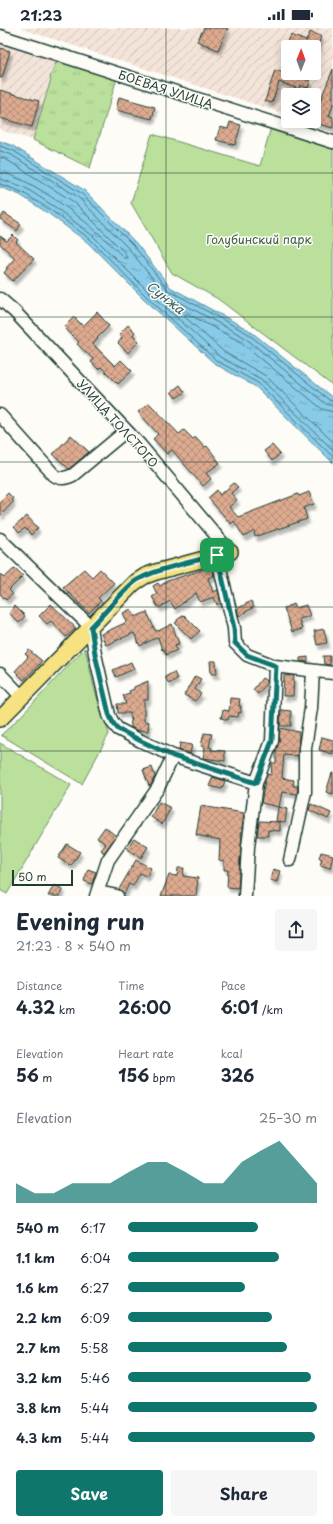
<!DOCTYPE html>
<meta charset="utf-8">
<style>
body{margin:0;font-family:"Playpen Sans",sans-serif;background:#f6f6f7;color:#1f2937;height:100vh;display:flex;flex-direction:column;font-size:15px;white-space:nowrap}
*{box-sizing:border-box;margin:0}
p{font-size:13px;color:#747a83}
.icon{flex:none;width:22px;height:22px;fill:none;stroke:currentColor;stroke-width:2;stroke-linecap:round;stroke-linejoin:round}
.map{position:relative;height:868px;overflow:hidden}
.drawer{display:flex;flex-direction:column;background:#fff;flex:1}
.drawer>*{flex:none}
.needle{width:26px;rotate:1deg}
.buttons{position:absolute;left:281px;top:12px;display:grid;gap:8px}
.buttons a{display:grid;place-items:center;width:40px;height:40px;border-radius:4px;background:#fff;box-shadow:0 2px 10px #0003;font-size:20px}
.scale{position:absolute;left:12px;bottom:10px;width:61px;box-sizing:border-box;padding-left:4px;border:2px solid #1f3d34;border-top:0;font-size:11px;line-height:14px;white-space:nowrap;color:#1f3d34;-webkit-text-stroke:3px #fdfcf7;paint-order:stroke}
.pin{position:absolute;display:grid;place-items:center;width:34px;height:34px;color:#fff;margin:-17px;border-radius:8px;box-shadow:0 2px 6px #0006}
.round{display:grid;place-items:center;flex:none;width:42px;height:42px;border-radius:4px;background:#f6f6f7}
.headline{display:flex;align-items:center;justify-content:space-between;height:68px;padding:0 16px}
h1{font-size:22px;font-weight:700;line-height:30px}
.figures{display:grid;grid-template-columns:repeat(3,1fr);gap:6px;height:68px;padding:4px 16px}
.figures div{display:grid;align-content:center}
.figures b{font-size:17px;font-weight:700}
.figures small{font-size:11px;font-weight:400}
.figures p{font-size:11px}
.chart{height:112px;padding:8px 16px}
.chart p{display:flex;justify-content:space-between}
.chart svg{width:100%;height:72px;margin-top:4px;fill:#0f766e;opacity:.7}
.cta{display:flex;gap:8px;margin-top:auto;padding:8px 16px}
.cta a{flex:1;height:46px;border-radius:4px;background:#0f766e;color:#fff;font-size:16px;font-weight:700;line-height:46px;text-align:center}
.cta a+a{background:#f6f6f7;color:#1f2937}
ul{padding:0 16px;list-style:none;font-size:13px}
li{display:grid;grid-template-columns:64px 48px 1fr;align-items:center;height:30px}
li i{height:10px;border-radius:5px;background:#0f766e}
.status{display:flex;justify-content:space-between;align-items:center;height:28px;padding:0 20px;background:#fff;direction:ltr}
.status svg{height:11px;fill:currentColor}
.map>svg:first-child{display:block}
.industrial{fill:url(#industrial-furrows);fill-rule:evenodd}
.grass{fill:url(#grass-tufts);stroke:#6c8e68}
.green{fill:#bae09b;stroke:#6c8e68}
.water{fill:url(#water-ripples);stroke:#5e92a1}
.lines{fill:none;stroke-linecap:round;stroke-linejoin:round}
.shore{stroke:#49767c;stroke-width:1}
.building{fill:url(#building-cross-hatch);stroke:#1f3d34;filter:url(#shadow)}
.minor-casing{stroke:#1f3d34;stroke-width:15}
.major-casing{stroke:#1f3d34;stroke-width:18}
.minor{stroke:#fdfcf7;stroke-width:12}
.major{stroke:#f7e281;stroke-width:15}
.route-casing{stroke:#fff;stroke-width:8}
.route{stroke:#0f766e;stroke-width:5}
.grid{fill:none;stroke:#1f3d34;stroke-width:1;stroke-opacity:0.55}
.labels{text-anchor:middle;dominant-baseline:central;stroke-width:3;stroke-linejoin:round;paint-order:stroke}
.street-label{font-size:12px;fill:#1f3d34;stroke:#fdfcf7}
.park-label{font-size:12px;fill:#3e5e49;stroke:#fdfcf7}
.water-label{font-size:13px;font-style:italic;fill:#396061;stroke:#fdfcf7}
</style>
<div class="status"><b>21:23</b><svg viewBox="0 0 49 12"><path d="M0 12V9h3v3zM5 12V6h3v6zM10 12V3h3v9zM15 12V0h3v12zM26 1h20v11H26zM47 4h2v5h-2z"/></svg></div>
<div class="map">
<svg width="333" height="868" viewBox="0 0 333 868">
<defs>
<pattern id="industrial-furrows" width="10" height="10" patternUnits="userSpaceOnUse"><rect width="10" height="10" fill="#f3e3d8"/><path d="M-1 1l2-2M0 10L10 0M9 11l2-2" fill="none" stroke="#d0c4ba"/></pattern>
<pattern id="grass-tufts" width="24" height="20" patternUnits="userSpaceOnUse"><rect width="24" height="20" fill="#bae09b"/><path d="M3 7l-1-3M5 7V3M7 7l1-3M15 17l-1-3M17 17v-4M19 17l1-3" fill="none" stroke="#9fc186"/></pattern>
<pattern id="water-ripples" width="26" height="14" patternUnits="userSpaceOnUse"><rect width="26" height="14" fill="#88cbe9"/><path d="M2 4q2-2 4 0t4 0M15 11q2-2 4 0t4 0" fill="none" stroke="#6fa6be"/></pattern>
<pattern id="building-cross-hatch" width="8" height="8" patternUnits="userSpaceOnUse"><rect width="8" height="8" fill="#ddaa90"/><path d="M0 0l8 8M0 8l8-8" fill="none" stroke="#b38c76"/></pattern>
<filter id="shadow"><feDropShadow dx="2.5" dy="4.5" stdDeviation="1" flood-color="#0004"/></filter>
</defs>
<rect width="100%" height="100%" fill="#fdfcf7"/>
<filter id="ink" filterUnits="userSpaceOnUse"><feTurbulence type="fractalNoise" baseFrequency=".025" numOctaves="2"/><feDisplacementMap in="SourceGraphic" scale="8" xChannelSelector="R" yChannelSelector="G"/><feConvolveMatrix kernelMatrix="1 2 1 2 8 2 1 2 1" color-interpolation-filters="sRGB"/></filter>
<g filter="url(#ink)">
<path class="industrial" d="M22,0H333V101L306,93H314V67H288V87L22,1ZM288,19H314V45H288Z
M1,15L57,33L50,49L51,51L33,112L0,102Z"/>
<path class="grass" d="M57,33L117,50L90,140L33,112L51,51L50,49Z"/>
<path class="green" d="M271,99L333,119V358L218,271L172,245L131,175L152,106L260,138Z
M85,620L95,663L109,706L82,756L1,707C31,680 56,649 85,620Z
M0,715L71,757L7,866L0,862Z"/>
<path class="water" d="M0,113L13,118L84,162L136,215L170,259L249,302L333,370V435L256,359L215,336L143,270L87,214L49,186L20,167L0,159Z"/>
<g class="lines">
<path class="shore" d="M0,118L12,122L81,165L133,217L168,262L247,305L329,372L333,373
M0,123L10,126L78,169L129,221L165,266L244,309L326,376L333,378
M0,129L7,132L74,174L124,224L127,230H124C115,221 107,212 97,204C80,188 23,145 0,145
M0,151L24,159L55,179L93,208L149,264L220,329L261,351L333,422
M0,156L22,164L52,183L90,211L146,268L217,333L258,355L333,429
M333,384L322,381L241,314L188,286H185V289L224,324L266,348L333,414"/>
</g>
<path class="building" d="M204,0H228L218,22L197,13Z
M310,4L321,8L318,18L320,19H296L287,16L291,7L306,13Z
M0,20L10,23L2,50H0Z
M333,41V77L329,88L333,89V100L312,94L314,93V88Z
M275,42L310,53L308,60L300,57L299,61L279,54L272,75L265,73Z
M0,62L39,73L32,99L0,90Z
M119,69L155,79L152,91L116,82Z
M230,94L241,97L235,117L216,112L220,99L228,101Z
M4,185L21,196L17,203L0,191Z
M13,207L18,212L16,214L34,231L13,253L4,245L7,241L6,240L15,230L0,216V208L7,213Z
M97,284L109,298L97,310L98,311L93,316L115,338L121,332L132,343L118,356L101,339L98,341L91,334L93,331L77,316L79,314L64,299L74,289L83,298Z
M128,297L135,304L133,307L139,313L128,325L118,315L122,310L119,306Z
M180,357L185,364L176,370L171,364Z
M149,375L179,406L184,402L193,411L196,409L205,419L207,418L220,435L206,445L211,451L203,458L172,422L167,426L153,411L158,406L138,384Z
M71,407L89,424L69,441L53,426Z
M272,417L280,426L272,433L264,423Z
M234,455L238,459L231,465L237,472L229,479L238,489L298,466L299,468L309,464L314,476L304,480L307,491L255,509L254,503L244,509L234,493L231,496L208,470L217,462L220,467Z
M8,465L13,470L11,472L13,474L0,488V473Z
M27,488L38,500L31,507L25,500L19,505L14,499Z
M211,539L214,548L208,550L213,564L218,562L221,575L217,577L214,569L200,574L196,565L175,581L170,573L161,579H158L152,569L157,566L153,558L158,555L160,558L167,553Z
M15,540L23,548L9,562L13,566L6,572L0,566V546L4,550Z
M84,541L92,549L100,541L114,555L98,570L101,573L89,585L63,559Z
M251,573L254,579L239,588L237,581Z
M51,576L76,600L66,609L51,593L47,596L39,588Z
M294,576L296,580L306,577L310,588L299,591L302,601L292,604L284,580Z
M15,578L25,588L19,595L9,585Z
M131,581L135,589L147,584L155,602L158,603L172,596L179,616L175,617L177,622L166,627L163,621L162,622L158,609L140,618L134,605L106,617L101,606L127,594L123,585Z
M184,587L200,603L191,611L175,595L177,594V592Z
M324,601L327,615L317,617L314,603Z
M29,622L42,633L24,652L15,643L28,629L25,626Z
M323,628H330V637L324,636Z
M308,629V634L300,633V630Z
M210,633H216L217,646H211Z
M131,634L134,641L116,649L113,642Z
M174,644L177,651L169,656L165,649Z
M284,647L294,648L293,668H283Z
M195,648L201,651L195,661L201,666L195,673L184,667Z
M262,650L267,653V655L258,666L253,662Z
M148,653V672H144V693L149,694L148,703L136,702L131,699L130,685H118L117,676H126L123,667L130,665L129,663L134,661V659Z
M230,670L240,671L239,678H241V685L239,684L238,689L229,688L228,692L221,690L223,682L229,683Z
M281,682L291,683V698H280Z
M280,700L299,704L298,728L284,727L282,750L294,752L293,758H298L297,766L282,764L279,779L261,775L265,753L267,746L271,747L272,735H276V723L279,713Z
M204,705L212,706L209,719L212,720L211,722L225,723V733L203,730L205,719L201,718Z
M322,709L333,712V726L319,722Z
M180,715L192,717L190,726L179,722Z
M152,739L155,748L151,757L149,758L143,742Z
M332,745H333V766L326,764Z
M213,749L225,753L222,761L209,758Z
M159,774L171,780L162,796L151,789Z
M311,776L331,785L328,791L309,782Z
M201,778L244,785L241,806H242L238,860L227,859L228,842H224V833L219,832L220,812L196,807Z
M278,779L287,781L285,794L276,793Z
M259,793L280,794V803L268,802V808H257Z
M105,799L116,808L104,825L101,822L106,816L97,810Z
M134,810L148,819L141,830L127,821Z
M67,816L80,824L71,838L58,830Z
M321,824L333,827L330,840L320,837L322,831L319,830Z
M136,832L151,840L147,849L140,845L133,858L129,856L124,866L119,861Z
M178,840H184L183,848L198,850L196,868H161L169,847L177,848Z
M88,841L96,844L92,856L84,853Z
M273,841L280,843L277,854L270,852Z
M54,857L63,861L59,868H48Z"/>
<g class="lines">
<g class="minor-casing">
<path id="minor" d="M0,8L333,114
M0,271L14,283L140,417L230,524
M0,387L54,447C61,452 66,450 73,447L126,403
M0,511L91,599L95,626L109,687L113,695L118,701L141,713L173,728L256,755
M217,527L234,600L235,615L247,627L275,638L333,645
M0,646L22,669
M290,832L305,764V720L311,680L313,643
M98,864L117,868
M96,868L108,832L158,760L173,728
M245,868L248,819L256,755L272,713L275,638"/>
</g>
<g class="major-casing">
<path id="major" d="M0,691L134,555L145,548L156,544L230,524"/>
</g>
<use href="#minor" class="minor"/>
<use href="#major" class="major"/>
</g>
</g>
<g class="lines" filter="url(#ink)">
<g class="route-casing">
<path id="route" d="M217,527L234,600L235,615L247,627L276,638L272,713L256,755L173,728L141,713L118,701L113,695L109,686L95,626L91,599C105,585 118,568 133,555C149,542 196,533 217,527Z"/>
</g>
<use href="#route" class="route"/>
</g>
<path class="grid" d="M166,0V868M0,145H333M0,289H333M0,434H333M0,579H333M0,723H333"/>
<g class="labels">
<g class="street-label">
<text transform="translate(166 61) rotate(18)">БОЕВАЯ УЛИЦА</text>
<text transform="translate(118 395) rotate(48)">УЛИЦА ТОЛСТОГО</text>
</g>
<g class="park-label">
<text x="259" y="211">Голубинский парк</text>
</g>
<g class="water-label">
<text transform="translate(166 269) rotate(38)">Сунжа</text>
</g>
</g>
</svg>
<div class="buttons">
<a><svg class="needle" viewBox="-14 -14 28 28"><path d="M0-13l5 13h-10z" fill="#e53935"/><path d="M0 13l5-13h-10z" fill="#747a83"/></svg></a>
<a><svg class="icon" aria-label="layers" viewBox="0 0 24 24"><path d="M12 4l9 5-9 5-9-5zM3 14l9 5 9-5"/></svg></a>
</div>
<div class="scale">50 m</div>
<div class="pin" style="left:217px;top:527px;background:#1e9e55"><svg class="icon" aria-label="arrive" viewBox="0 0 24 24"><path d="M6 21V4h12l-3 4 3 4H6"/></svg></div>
</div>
<section class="drawer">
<div class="headline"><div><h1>Evening run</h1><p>21:23 · 8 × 540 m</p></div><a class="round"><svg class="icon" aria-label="share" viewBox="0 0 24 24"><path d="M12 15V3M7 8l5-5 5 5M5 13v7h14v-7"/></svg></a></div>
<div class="figures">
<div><p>Distance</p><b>4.32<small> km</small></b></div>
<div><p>Time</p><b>26:00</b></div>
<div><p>Pace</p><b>6:01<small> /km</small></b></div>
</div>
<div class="figures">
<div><p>Elevation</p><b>56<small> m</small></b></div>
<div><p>Heart rate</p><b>156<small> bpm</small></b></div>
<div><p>kcal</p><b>326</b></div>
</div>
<div class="chart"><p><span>Elevation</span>25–30 m</p>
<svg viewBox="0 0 160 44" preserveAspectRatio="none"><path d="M0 44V32L10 38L20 38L30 32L40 32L50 32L60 25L70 19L80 19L90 25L100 32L110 32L120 19L130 12L140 6L150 19L160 32V44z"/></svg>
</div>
<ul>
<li><b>540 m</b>6:17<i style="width:69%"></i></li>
<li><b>1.1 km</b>6:04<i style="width:80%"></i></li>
<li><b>1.6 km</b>6:27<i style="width:62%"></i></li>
<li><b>2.2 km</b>6:09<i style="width:76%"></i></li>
<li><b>2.7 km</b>5:58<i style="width:84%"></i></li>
<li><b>3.2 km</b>5:46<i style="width:97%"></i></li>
<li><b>3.8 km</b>5:44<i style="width:100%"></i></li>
<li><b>4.3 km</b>5:44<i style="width:99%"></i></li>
</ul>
<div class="cta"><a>Save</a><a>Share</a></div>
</section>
